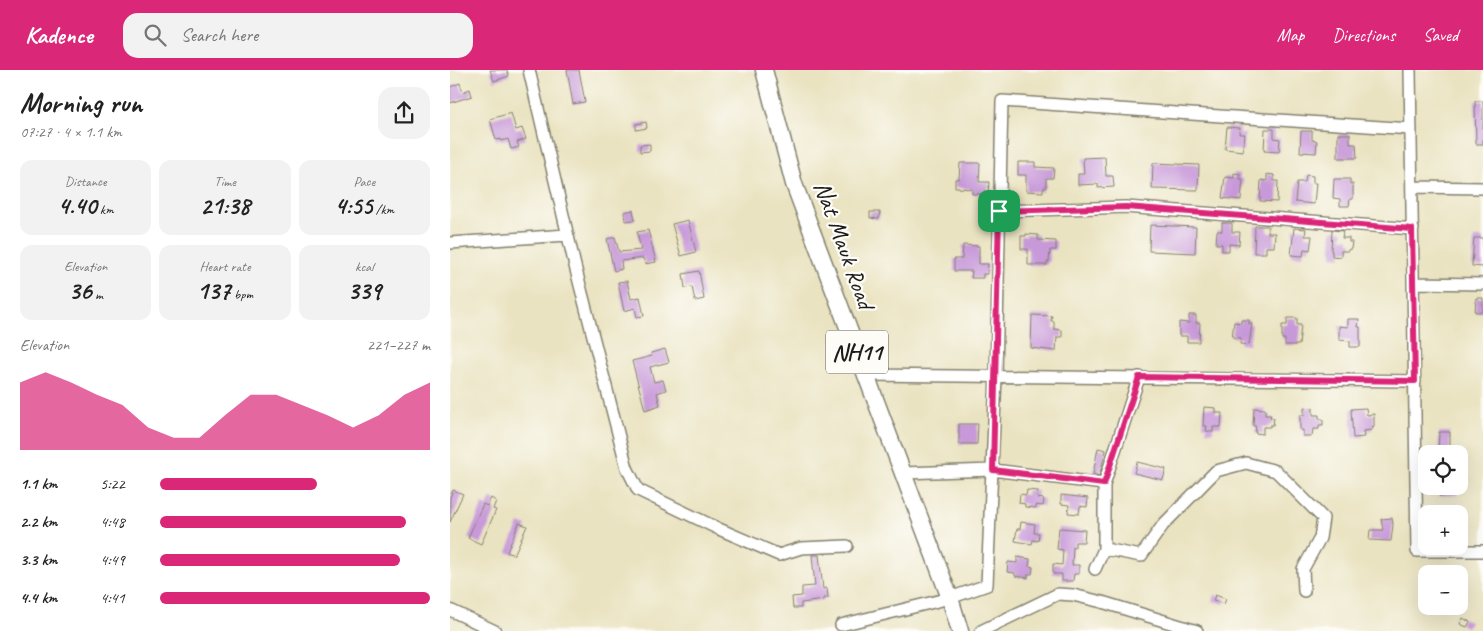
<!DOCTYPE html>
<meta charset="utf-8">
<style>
body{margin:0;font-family:Caveat,sans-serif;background:#f2f2f2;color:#222;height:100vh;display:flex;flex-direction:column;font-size:19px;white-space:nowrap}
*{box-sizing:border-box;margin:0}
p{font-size:16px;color:#767676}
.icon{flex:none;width:28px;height:28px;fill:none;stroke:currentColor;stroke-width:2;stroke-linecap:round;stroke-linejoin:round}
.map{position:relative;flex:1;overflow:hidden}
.sheet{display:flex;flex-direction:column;background:#fff;width:450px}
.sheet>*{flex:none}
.controls{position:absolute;left:968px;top:375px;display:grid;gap:10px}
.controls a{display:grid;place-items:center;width:50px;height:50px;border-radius:10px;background:#fff;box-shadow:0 5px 20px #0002;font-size:25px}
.pin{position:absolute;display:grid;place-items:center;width:42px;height:42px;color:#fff;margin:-21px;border-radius:10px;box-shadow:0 2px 8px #0006}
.round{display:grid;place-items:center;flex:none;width:52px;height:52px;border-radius:15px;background:#f2f2f2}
.overview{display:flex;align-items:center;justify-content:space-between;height:85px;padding:0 20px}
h1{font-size:28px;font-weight:700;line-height:38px}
.stats{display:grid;grid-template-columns:repeat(3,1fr);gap:8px;height:85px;padding:5px 20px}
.stats div{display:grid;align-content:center;border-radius:12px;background:#f2f2f2;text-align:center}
.stats b{font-size:25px;font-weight:700}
.stats small{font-size:14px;font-weight:400}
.stats p{font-size:14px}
.chart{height:140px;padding:10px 20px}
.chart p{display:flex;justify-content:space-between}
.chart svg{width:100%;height:90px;margin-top:5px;fill:#db2777;opacity:.7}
ul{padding:0 20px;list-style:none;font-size:16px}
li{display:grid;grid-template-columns:80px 60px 1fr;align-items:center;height:38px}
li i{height:12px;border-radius:6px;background:#db2777}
header{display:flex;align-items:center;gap:30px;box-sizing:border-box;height:70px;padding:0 25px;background:#db2777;color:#fff}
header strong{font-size:24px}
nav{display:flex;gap:28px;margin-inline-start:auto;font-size:18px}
.search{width:350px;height:45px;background:#f2f2f2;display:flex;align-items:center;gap:12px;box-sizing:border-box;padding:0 18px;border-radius:15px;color:#767676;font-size:19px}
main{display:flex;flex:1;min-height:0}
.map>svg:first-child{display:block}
.building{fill:#c899d9}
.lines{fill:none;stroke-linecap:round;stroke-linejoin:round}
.minor-casing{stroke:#83806e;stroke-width:14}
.highway-casing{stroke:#83806e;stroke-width:19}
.minor{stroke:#fff;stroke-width:11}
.highway{stroke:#fff;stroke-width:16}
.route-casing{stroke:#fff;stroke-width:10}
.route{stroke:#db2777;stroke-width:6}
.labels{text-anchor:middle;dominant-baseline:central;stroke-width:4.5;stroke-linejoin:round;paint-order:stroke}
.shield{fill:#fdfcf7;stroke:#605f5e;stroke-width:1}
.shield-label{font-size:24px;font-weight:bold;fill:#1c1c1c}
.street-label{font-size:25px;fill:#1c1c1c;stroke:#fdfcf7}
</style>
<header>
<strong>Kadence</strong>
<div class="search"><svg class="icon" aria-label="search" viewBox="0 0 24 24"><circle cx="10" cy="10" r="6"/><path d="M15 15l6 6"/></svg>Search here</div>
<nav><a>Map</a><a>Directions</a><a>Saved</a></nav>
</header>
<main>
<section class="sheet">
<div class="overview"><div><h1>Morning run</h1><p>07:27 · 4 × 1.1 km</p></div><a class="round"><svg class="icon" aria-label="share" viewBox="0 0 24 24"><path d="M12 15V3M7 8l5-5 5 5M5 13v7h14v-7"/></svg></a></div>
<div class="stats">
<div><p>Distance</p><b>4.40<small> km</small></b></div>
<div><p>Time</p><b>21:38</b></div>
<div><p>Pace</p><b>4:55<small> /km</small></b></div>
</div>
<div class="stats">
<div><p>Elevation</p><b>36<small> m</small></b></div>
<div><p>Heart rate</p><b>137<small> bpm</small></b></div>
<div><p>kcal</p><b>339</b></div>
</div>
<div class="chart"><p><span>Elevation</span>221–227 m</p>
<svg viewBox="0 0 160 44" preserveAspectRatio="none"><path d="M0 44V11L10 6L20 11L30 17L40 22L50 33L60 38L70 38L80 27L90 17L100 17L110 22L120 27L130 33L140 27L150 17L160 11V44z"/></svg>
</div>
<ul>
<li><b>1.1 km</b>5:22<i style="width:58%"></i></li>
<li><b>2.2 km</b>4:48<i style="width:91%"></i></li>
<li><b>3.3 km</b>4:49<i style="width:89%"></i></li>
<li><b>4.4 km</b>4:41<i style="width:100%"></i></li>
</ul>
</section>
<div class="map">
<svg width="1033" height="561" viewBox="0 0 1033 561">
<rect width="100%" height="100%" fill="#fdfcf7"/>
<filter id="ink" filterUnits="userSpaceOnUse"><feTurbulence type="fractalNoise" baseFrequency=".02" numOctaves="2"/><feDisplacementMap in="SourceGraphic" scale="10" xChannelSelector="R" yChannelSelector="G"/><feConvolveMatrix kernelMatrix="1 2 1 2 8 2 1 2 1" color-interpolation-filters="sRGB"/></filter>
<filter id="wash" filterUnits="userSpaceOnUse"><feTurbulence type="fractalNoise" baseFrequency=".0096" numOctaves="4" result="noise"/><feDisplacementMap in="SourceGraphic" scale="20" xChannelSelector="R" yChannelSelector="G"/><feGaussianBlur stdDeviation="1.12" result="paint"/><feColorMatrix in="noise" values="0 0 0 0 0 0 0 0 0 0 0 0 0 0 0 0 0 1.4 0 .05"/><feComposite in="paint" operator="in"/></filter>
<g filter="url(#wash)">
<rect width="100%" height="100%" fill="#eae3c1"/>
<g id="blocks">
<path class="building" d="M40,0H57L59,6L44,11Z
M117,0H129L135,32L123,34Z
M10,13L13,22L20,19L22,26L0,33V17Z
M1025,31H1033V74H1026Z
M61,43L66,60L72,58L76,69L67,72L69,77L61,79L58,69L51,71V69L46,70L40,49Z
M196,52L197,58L186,60V54Z
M777,57L790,58L789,64H795L793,81L775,79Z
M815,59H824V68L830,69L829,82L814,81Z
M851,61H862V70L867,71L866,83L850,82Z
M888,64H900V74H906L907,88H888Z
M200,74V81L190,82V75Z
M655,87L656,106H663L664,117L648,118V114L628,115V104H634L633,88Z
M568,92H585V97L604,98L603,108H596V118H593V122L576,121V105H568Z
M510,93H530L529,112H539L538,124H522V119L509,118V117H505V109H509Z
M703,93L749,95L748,120L702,119Z
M784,103L790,104V109H793L791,130L772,128L775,107L784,108Z
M817,104L824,105V111H828L827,132L810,131L811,110L817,111Z
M856,105L863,106V113H866L864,134L845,132L847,112H855Z
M884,109H900V114H903V129H900L899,136H890V129L883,128Z
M183,140L185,150L175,151L174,142Z
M420,142H430L429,149L420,148Z
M238,150L246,182L231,186L222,154Z
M772,153H782V162H790L789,175L779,174V181H772V174H766L767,161H772Z
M700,155L746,157L745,183L699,181Z
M805,156H818V163H825L824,177H816V183H804Z
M844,158L856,159L855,166H862L860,180L854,179L853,186L841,185Z
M198,160L206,192L195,194L193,188L171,191L172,199L164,201L157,169L165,167L169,182L191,180L187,162Z
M882,160L893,161L892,168H899V172H902L901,179H899L898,181H891V187L882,186V181H881Z
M576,164L588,165V170L606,171V180H600L599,192H597V195H578V179H571V166H576Z
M1024,168H1033V197L1022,196Z
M513,175L529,176V194H538L537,204H533V208H521L522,201H504V189H512Z
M249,201L254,229L245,231L242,217L235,218L233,204Z
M177,211L181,229L190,227L194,246L187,247L185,238L174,241L168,212Z
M1026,228H1033V242H1025Z
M582,245L602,246L601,251H604V259L612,260V267H607L606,281L581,278Z
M739,245H746V253H750L749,272H737V266H729V252L739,253Z
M837,248H847V255H851L849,275H835V269H832V255H837Z
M898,249H909L908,257H910V277H900V271L889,270V256L898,257Z
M791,250H799V254H802L799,275L790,274L791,268L782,267L784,252L791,253Z
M215,279L219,292L200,297L204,312L213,310L216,320L207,323L210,335L195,340L182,291L202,286L201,283Z
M754,337L766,338V343H772L771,357H763V362L756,361L757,356H753Z
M854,337L863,338V345H869V349H873V355H869V359H863L862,366H853V360H850V345H854Z
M804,338L815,339V345H821L820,348H824L823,355H820V357H813V364L805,363L806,356H803Z
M916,338L917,345L924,344V356L922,358V360L913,361L914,367L903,368L901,339Z
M509,354H528L527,374H509Z
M989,362H1000V384H988Z
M648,378L656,380L649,406L643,404Z
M687,392L716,399L713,410L684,403Z
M989,416H1006L1007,425L989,426Z
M3,420L13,424L0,452V428Z
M577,420L588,421L587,428L594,429L593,436L586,435V438L575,437V434L569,433L570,424L576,425Z
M611,425L638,428L637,437L630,436L629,444L618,443L619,435L611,434Z
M41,428L46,431L43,439L46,440L31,474L18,468L33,434L37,436Z
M942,448L943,455L941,471L919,470L920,460H933L931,449Z
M571,452L585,454L584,463H589L588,471L583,470L582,474L565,471L567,459H570Z
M69,453L77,456L64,485L57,482Z
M609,458L635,460L634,472H625V477H623L622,495H629V504H624L623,511H612V504H603V494L612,495L613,480L607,479Z
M362,485H369L373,519L377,518L378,528H374V530L351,533V538H343L342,527L352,526V517L365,516Z
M567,487L580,489L579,496L583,497L582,504H578V508L565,506V503L557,502L558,492L567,493Z
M765,525L776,529L774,534L763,531Z
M1013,548L1020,552L1017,557L1010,554Z"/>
</g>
</g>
<g filter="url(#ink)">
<use href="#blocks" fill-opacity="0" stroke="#83806e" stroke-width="1"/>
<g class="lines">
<g class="minor-casing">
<path id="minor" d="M79,0L125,196L177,398L188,420L269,459L329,485L351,478L397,476
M960,0L967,481H1033
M962,117L1033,118
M549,141L676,137L963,159
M0,173L117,165
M963,213L1033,214
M415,305L965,311
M453,403L543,400L654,414
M655,479L691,486L713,455L766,401L796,393L826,401L873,448L870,468L853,499L854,521
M645,499L654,479V414L689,307
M0,540L45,561
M391,555L500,528L537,515L546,306L552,31L961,59
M531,561L608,524L623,525L652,532L747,561"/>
</g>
<g class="highway-casing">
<path id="highway" d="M314,0L344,114L500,528L510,561"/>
</g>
<use href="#minor" class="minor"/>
<use href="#highway" class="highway"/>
</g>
</g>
<g class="lines" filter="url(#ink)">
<g class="route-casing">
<path id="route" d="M676,137L962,159L965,311L689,307L654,414L543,400L549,141Z"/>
</g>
<use href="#route" class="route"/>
</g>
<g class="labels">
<rect class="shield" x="376" y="260.5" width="62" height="43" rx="4"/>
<g class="shield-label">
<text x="407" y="282">NH11</text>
</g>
<g class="street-label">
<text transform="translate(394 175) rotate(70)">Nat Mauk Road</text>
</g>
</g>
</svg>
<div class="controls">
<a><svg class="icon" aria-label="locate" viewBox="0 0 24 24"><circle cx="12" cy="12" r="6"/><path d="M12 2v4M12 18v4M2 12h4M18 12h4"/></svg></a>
<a>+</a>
<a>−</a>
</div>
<div class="pin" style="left:549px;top:141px;background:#1e9e55"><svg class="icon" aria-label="arrive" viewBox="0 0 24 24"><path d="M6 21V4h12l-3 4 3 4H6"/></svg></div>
</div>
</main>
